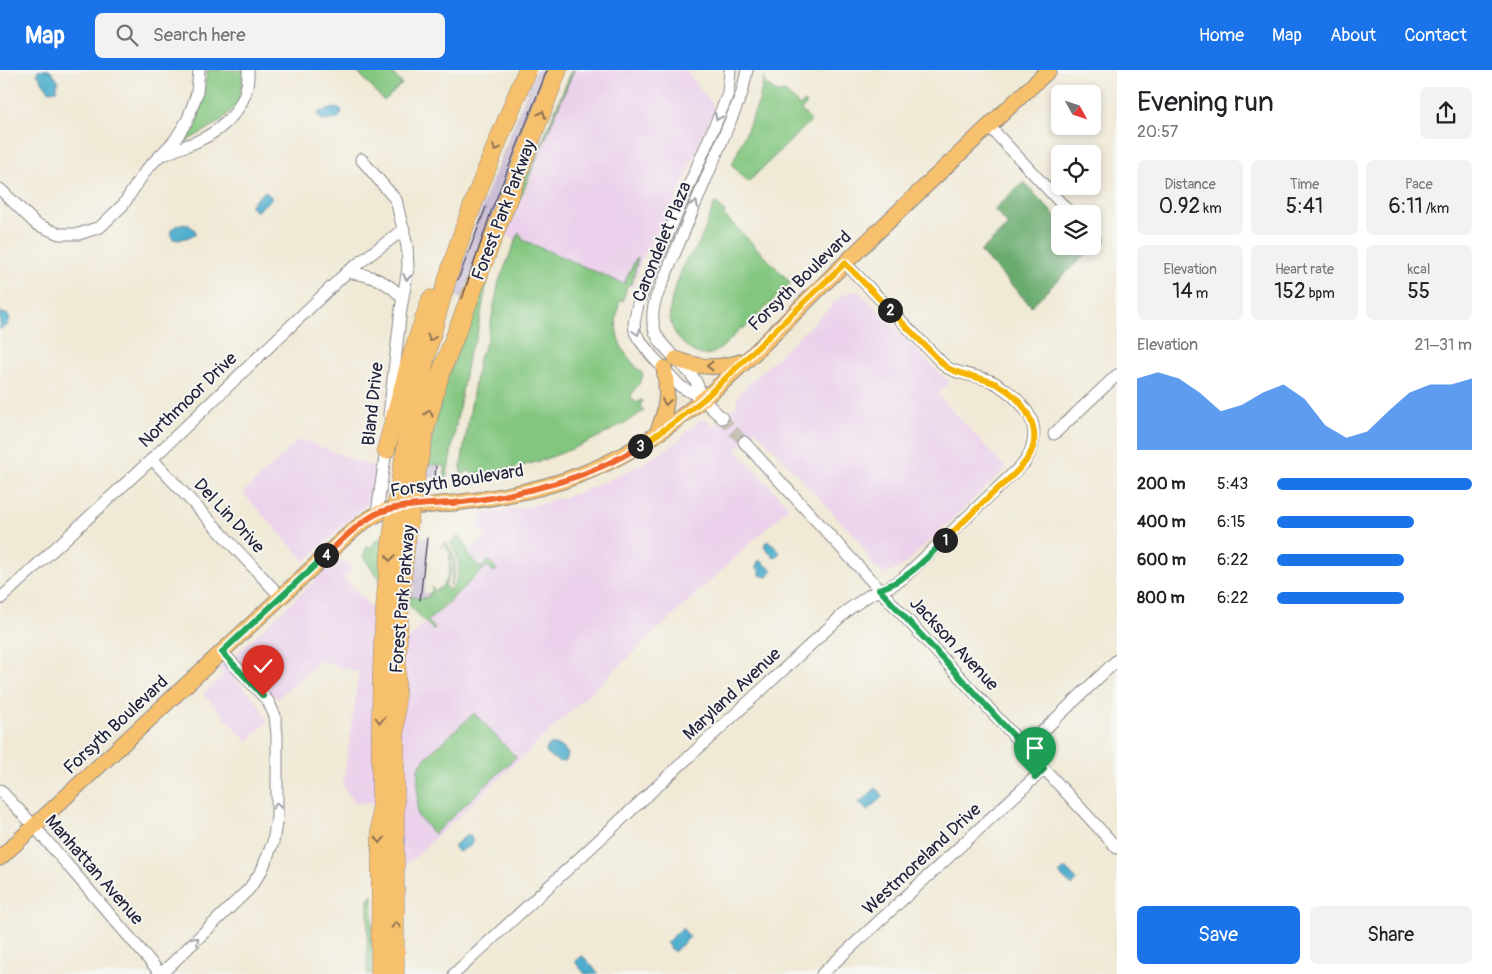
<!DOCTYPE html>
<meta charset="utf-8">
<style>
body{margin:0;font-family:Pangolin,sans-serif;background:#f2f2f2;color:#202124;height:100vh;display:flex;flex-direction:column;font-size:19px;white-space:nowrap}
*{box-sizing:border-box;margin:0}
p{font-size:16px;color:#757577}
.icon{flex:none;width:28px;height:28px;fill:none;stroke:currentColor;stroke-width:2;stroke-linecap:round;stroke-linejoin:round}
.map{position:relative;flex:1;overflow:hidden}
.panel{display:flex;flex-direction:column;background:#fff;width:375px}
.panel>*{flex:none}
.needle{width:32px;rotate:130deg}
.controls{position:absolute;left:1051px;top:15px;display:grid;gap:10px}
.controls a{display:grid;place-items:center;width:50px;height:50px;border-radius:8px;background:#fff;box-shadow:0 2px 8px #0003;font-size:25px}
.pin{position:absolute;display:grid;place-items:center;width:42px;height:42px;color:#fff;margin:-51px -21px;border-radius:50% 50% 50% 0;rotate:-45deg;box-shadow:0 0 5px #0007}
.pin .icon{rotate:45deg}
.km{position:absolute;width:25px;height:25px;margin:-12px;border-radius:50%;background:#222;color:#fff;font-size:14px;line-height:25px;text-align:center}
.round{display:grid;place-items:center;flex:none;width:52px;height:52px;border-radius:8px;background:#f2f2f2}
.summary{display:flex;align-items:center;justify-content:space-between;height:85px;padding:0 20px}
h1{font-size:28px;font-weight:600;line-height:38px}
.stats{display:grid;grid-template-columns:repeat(3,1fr);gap:8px;height:85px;padding:5px 20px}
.stats div{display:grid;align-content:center;border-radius:8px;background:#f2f2f2;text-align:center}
.stats b{font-size:21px;font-weight:600}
.stats small{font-size:14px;font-weight:400}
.stats p{font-size:14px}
.chart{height:140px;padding:10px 20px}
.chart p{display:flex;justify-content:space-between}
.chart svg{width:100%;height:90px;margin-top:5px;fill:#1a73e8;opacity:.7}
.primary-button{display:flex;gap:10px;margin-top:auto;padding:10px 20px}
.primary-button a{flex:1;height:58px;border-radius:8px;background:#1a73e8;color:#fff;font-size:20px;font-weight:600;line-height:58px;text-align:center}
.primary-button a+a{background:#f2f2f2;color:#202124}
ul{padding:0 20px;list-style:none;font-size:16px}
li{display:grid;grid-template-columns:80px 60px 1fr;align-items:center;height:38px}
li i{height:12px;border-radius:6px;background:#1a73e8}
header{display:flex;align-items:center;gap:30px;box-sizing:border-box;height:70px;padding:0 25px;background:#1a73e8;color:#fff}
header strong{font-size:24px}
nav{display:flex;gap:28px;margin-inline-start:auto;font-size:18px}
.search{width:350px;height:45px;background:#f2f2f2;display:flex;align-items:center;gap:12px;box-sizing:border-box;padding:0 18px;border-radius:8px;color:#757577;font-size:19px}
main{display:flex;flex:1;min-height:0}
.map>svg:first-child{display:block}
.built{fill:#ebd1eb}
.industrial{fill:#cbbfd5}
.green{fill:#82c67f;stroke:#52745d}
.forest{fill:#69ab6e;stroke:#466654}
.water{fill:#4eaecd;stroke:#386884}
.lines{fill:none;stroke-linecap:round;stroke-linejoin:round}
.minor-tunnel{stroke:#c7c1b6;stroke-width:11;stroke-dasharray:11 5.5;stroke-linecap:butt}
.minor-casing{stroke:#898688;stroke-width:13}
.major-casing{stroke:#898688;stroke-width:17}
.highway-casing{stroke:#898688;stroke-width:19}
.minor{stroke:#fff;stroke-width:11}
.major{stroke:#f7c06c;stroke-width:15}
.highway{stroke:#f7c06c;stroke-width:18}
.tram{stroke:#22223b;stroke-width:1}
.highway-bridge-casing{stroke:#898688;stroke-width:19;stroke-linecap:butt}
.highway-bridge{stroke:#f7c06c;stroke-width:18}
.oneway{stroke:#8c7154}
.oneway2{stroke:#9c9ca7}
.split-1-casing{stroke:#fff;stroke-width:10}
.split-2-casing{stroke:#fff;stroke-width:10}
.split-3-casing{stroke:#fff;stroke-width:10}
.split-4-casing{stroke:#fff;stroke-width:10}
.split-5-casing{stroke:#fff;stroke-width:10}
.split-1{stroke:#22a559;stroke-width:6}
.split-2{stroke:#f5b400;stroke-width:6}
.split-3{stroke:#f5b400;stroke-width:6}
.split-4{stroke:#f0652b;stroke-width:6}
.split-5{stroke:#22a559;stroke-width:6}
.labels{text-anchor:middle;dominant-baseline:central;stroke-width:4;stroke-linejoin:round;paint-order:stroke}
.street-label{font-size:18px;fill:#22223b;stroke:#f6f6f2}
</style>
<header>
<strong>Map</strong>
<div class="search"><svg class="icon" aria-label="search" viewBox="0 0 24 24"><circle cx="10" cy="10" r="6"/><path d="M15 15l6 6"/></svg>Search here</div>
<nav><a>Home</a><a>Map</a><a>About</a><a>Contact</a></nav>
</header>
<main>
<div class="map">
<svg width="1117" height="904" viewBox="0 0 1117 904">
<rect width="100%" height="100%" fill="#f6f6f2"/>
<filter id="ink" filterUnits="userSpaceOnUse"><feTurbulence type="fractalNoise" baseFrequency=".02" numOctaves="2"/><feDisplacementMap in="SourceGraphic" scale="10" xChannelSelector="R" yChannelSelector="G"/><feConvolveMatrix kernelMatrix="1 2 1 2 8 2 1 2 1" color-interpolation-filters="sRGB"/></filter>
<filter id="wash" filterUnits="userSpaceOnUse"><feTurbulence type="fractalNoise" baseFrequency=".0096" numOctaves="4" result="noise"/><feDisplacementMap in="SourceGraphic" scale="20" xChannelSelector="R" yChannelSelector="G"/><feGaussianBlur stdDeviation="1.12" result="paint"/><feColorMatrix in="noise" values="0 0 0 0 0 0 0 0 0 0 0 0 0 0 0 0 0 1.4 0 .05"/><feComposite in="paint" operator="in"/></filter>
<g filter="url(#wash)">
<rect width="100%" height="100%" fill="#f0e9d5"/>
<path class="built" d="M572,0H686L715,38L670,143L640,192L633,218L505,165L532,105L528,103Z
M857,221L862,224L937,301L950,312L937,324L1006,398L905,494L885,505L871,493L859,471L756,360L736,380L789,437L402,799L373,733H355L343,716L359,602L320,591L277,629L243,591L240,593L235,585L334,493L341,491L349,494L352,499L343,508L386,553L372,604L481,498L468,484L486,466L478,458V451L482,445L542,434L578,423L623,404L656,386L680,370L683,365L700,350H707L714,357L737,335V327L741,322L844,224Z
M300,369L376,398L370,427L367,434L305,491L243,423Z
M221,595H228L233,601L230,603L257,632L265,646L267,652L247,671L203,624L224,605L218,597Z"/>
<path class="industrial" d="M535,0H552L463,229L453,226L478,147Z
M427,394L440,396L439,408L425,407Z
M418,467L430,468L424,523H429V527L423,529L410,526V521H413Z"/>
<path class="green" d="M207,0H244L239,32L221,51L187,71L183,70L182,69L204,24Z
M356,0H390L402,14L384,31Z
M572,0H574L489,203L476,269L469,282L447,406L446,409L444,410L445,396L427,394L433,360L446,311L527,102L529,103Z
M764,7V12C770,18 776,24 785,22L800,36L805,32L807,34L801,40L811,51L748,112L732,95L759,31Z
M715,132L725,142L724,145L791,213L745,258H741C727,272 712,295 691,280C663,260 667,236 679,208C681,202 683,196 686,190C688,186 693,183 696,178C704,165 709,147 715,132Z
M519,162L523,170L624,214L637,186L638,188L632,213L627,216L623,231L620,230C611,264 619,280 643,304C641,316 633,317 631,327L636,333L641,330L643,331L640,336L644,341C590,375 537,397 475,405L469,401L461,405V395L479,288L487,271L499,211Z
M460,465L469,482L468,484L481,498L489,490L497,500L494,502L487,496L428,551L435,558L433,560L409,535L410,526L417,528H428L429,523H432V517L436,521C449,512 450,501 449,486L451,500L445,517L450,520C462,506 461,487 450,473Z
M380,467L385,471L381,511L363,487L367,476L372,477L376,470H378Z
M445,472C457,484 458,501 450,516C454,501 455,489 445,475L440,478Z
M474,643L516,687L434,764L417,745L418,698L425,688Z
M373,824L372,904H367L368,828Z"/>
<path class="forest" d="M1024,112L1060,151V176H1084L1089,181L1031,236L980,182L1008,155L994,139Z"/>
<path class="water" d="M38,0H50L59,12L57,15V20L49,21L37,4Z
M335,38L341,39L342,42L338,49L323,51L318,46L319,42Z
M265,121L272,128L256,142L250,135Z
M181,154L189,155L195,160V165L179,170L173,169C167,161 173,156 181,154Z
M0,242L8,245L10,248L8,255L0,259Z
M767,471C773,473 777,478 780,483L776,487C771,486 766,480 764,475Z
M758,491H761L772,500L767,507L760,505V501L756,497Z
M549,675C557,674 565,677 568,685L566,691L559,692L547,684L546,679Z
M876,718L883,726L867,741L859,733Z
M466,765H470L473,772L470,776L459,782L454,778L455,775Z
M1065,798L1077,810L1072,816L1059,804Z
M682,858L690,867L674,882L666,873Z
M583,886L598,903L597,904H585L576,893V890Z"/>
</g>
<g filter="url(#ink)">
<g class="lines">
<path class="minor-tunnel" d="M722,348L744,372"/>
<g class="minor-casing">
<path id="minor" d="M989,56L1071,144
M166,84C176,79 187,76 198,71C227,58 250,33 248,0
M361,89L396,130L407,176L408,198L401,239L389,345
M0,119L36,154L59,164H79L100,157L123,135L146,100L175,70L188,49L197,23L199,0
M1092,167L1094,169
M347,202C369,205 388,210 403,229
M703,329L680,316L651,285L639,269L635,262L634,253L638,234L724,34L728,23L730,0
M722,348C716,342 707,335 703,328C699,321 698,313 693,307C670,278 643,270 656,228L742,23L747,0
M1054,364L1117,305
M744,372L1117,778
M152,389L281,527
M377,443L387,373
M0,529L152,389L347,202L404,159
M1025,678L1117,590
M0,720L34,756L161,904
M161,904L249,819L262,800L273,772L277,747V665L275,646L268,631L222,582
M454,904L849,539L871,524L891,516L902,509L1025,392C1040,366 1036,346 1013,326C1006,320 1000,315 991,311C976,305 960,305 946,297L845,193
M822,904L1044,699"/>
</g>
<g class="major-casing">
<path id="major" d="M676,289C697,298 721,299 743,291
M656,365C667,342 669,323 664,298
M0,788L340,472C355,459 369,445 389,440C413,436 438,435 462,432C503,427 544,419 582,404C686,363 762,274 840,198C909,131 979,65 1049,0"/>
</g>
<g class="highway-casing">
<path id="highway" d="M386,380L412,284L431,229
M404,388C419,309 438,231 465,156C484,103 506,52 527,0
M419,391L425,360L440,305L558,0
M395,721V904
M380,904L381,721"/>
</g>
<use href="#minor" class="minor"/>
<use href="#major" class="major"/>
<use href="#highway" class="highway"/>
<path class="tram" d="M458,210L486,137
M462,229L491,142L547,0
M435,408L436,396
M420,530L427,468"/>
<g class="highway-bridge-casing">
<path id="highway-bridge" d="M381,721C380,641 381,561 390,482C394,450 399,419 404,388
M395,721C395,611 397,499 419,391"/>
</g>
<use href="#highway-bridge" class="highway-bridge"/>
</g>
<defs><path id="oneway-chevron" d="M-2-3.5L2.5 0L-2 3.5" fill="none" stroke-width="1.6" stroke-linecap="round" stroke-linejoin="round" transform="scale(1.25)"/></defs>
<g class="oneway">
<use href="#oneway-chevron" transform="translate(542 44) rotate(-69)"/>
<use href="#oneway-chevron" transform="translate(496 78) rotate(112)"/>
<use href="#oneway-chevron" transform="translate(431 268) rotate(105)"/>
<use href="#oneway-chevron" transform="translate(710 296) rotate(180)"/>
<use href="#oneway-chevron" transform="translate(666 332) rotate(97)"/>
<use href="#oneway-chevron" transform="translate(429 343) rotate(-76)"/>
<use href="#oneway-chevron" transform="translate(390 488) rotate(96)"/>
<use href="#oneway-chevron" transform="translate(380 650) rotate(90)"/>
<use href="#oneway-chevron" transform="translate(380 770) rotate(91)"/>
<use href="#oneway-chevron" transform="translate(396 855) rotate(-91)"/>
</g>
<g class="oneway2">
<use href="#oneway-chevron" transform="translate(718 47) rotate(113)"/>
<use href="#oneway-chevron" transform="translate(695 134) rotate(-67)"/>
<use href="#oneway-chevron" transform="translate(407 207) rotate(100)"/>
<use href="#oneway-chevron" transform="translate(637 262) rotate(72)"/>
<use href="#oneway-chevron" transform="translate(277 736) rotate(-90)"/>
<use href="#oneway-chevron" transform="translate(196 870) rotate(-43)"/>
</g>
</g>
<g class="lines" filter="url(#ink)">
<g class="split-1-casing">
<path id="split-1" d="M945,470C926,488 906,512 879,519L1044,699L1035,708"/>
</g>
<g class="split-2-casing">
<path id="split-2" d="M890,240L946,297C963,307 983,306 1000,316C1026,331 1047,365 1025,392C1016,404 1003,414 992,424C976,439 961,454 945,470"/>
</g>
<g class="split-3-casing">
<path id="split-3" d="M640,376L675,352L704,329L845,193L890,240"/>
</g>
<g class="split-4-casing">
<path id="split-4" d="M326,485C341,471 357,454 376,444C396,433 439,435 463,432C521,425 591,408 640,376"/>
</g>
<g class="split-5-casing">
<path id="split-5" d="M263,626L222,582L326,485"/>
</g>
<use href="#split-1" class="split-1"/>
<use href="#split-2" class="split-2"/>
<use href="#split-3" class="split-3"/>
<use href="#split-4" class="split-4"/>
<use href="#split-5" class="split-5"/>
</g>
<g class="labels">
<g class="street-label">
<text transform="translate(504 140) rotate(-69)">Forest Park Parkway</text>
<text transform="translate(662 172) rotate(-68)">Carondelet Plaza</text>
<text transform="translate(800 211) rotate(-44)">Forsyth Boulevard</text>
<text transform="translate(188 330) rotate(-44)">Northmoor Drive</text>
<text transform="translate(373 334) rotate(-84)">Bland Drive</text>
<text transform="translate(457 411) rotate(-9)">Forsyth Boulevard</text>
<text transform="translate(229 446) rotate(47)">Del Lin Drive</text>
<text transform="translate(403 529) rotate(-85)">Forest Park Parkway</text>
<text transform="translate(954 574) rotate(47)">Jackson Avenue</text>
<text transform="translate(732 624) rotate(-43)">Maryland Avenue</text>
<text transform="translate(116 655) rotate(-43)">Forsyth Boulevard</text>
<text transform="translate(922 789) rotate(-43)">Westmoreland Drive</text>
<text transform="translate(94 800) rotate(49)">Manhattan Avenue</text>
</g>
</g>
</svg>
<div class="controls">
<a><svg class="needle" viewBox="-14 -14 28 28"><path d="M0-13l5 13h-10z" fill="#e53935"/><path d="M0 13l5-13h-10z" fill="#757577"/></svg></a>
<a><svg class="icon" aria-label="locate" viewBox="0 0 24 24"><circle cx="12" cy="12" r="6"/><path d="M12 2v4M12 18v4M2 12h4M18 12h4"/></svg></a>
<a><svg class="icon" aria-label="layers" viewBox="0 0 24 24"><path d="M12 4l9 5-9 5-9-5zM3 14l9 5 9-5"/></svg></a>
</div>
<div class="pin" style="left:1035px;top:708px;background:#1e9e55"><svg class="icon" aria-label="arrive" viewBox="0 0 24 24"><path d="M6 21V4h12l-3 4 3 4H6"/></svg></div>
<div class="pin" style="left:263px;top:626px;background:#d93025"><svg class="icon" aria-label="check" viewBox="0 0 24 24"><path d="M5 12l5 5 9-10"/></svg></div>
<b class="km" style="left:945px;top:470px">1</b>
<b class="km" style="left:890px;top:240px">2</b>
<b class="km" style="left:640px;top:376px">3</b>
<b class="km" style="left:326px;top:485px">4</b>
</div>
<section class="panel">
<div class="summary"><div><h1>Evening run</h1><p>20:57</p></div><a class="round"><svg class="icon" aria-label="share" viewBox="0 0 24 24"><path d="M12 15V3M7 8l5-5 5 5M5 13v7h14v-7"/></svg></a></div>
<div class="stats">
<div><p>Distance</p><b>0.92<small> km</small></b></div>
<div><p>Time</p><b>5:41</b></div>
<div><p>Pace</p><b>6:11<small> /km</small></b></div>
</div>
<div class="stats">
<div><p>Elevation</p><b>14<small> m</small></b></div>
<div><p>Heart rate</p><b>152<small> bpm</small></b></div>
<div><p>kcal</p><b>55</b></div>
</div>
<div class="chart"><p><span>Elevation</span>21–31 m</p>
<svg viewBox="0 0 160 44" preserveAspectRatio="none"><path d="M0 44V9L10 6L20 9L30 16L40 25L50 22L60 16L70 12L80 19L90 32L100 38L110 35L120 25L130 16L140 12L150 12L160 9V44z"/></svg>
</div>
<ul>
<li><b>200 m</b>5:43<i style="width:100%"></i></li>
<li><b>400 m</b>6:15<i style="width:70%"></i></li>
<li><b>600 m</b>6:22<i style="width:65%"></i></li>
<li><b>800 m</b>6:22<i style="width:65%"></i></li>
</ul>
<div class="primary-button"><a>Save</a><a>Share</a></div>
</section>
</main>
